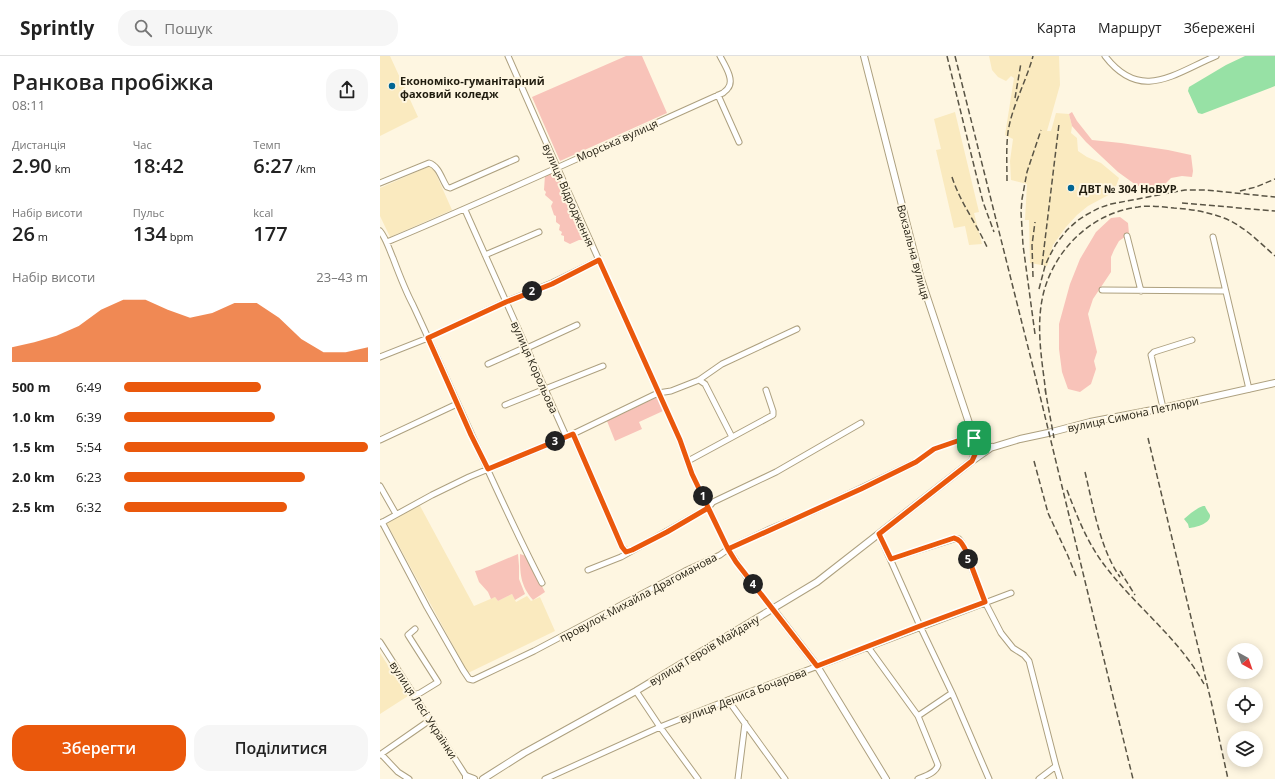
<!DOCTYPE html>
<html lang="uk">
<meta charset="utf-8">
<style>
body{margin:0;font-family:"Open Sans",sans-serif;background:#f6f6f6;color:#222;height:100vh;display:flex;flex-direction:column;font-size:15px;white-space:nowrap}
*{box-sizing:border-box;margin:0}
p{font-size:13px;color:#767676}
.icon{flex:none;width:22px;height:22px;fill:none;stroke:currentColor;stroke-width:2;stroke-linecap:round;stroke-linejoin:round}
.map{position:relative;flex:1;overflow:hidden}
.sheet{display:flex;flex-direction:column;background:#fff;width:380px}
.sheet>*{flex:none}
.needle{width:26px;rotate:140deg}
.controls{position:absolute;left:847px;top:587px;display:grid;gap:8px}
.controls a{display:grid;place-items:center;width:36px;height:36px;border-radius:50%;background:#fff;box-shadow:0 2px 10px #0003;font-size:20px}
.pin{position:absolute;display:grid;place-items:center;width:34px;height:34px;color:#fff;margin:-17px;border-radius:8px;box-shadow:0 2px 6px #0006}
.km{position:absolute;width:20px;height:20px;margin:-10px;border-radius:50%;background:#222;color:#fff;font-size:11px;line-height:20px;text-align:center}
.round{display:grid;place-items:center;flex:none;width:42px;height:42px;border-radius:16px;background:#f6f6f6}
.overview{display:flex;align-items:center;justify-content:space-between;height:68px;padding:0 12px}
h1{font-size:22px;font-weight:600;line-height:30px}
.figures{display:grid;grid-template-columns:repeat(3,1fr);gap:6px;height:68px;padding:4px 12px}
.figures div{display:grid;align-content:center}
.figures b{font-size:20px;font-weight:600}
.figures small{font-size:11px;font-weight:400}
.figures p{font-size:11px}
.chart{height:112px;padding:8px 12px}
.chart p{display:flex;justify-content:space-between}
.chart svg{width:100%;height:72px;margin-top:4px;fill:#ea580c;opacity:.7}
.action{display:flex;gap:8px;margin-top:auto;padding:8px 12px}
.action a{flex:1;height:46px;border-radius:16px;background:#ea580c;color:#fff;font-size:16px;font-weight:600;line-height:46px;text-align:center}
.action a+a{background:#f6f6f6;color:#222}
ul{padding:0 12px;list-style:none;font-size:13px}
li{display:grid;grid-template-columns:64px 48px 1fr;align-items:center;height:30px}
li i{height:10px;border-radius:5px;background:#ea580c}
header{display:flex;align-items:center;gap:24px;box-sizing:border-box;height:56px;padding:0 20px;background:#fff;border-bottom:1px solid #e0e0e0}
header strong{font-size:19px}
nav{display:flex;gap:22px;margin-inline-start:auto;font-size:14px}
.search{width:280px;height:36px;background:#f6f6f6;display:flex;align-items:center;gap:10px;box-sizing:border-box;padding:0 14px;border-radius:16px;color:#767676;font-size:15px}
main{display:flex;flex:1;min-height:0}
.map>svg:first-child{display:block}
.built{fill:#faeabf}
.green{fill:#f8c3b9}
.water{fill:#97e1a5}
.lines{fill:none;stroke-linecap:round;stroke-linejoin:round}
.minor-casing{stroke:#ada07f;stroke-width:7}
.tertiary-casing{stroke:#ada07f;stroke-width:8}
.minor{stroke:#fff;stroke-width:5}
.tertiary{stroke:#fff;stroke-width:6}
.rail{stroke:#595445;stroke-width:1.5;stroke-dasharray:6 3;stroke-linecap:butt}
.route-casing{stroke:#fff;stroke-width:8}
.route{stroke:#ea580c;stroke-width:5}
.poi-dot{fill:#006593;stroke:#fef6e1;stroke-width:1.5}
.labels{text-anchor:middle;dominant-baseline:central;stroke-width:4;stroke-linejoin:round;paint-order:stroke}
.poi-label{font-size:11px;font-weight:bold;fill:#201c0f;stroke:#fef6e1;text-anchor:start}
.street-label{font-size:11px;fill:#201c0f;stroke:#fef6e1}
</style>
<header>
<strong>Sprintly</strong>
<div class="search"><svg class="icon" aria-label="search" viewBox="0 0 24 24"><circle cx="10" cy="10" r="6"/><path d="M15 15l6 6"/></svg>Пошук</div>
<nav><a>Карта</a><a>Маршрут</a><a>Збережені</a></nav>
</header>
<main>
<section class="sheet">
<div class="overview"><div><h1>Ранкова пробіжка</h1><p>08:11</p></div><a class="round"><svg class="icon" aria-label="share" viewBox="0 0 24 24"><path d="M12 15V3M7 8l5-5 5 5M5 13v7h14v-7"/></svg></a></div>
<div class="figures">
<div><p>Дистанція</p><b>2.90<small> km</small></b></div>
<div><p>Час</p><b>18:42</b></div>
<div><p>Темп</p><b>6:27<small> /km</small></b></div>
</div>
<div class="figures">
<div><p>Набір висоти</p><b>26<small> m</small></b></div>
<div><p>Пульс</p><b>134<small> bpm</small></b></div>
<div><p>kcal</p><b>177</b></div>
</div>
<div class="chart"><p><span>Набір висоти</span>23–43 m</p>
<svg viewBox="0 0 160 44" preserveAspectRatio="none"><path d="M0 44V35L10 32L20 28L30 22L40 12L50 6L60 6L70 12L80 17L90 14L100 8L110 8L120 17L130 30L140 38L150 38L160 35V44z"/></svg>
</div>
<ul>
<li><b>500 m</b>6:49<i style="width:56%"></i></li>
<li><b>1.0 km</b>6:39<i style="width:62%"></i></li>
<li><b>1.5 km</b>5:54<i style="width:100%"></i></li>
<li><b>2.0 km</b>6:23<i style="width:74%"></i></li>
<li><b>2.5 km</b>6:32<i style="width:67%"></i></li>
</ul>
<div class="action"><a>Зберегти</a><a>Поділитися</a></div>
</section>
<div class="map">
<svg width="895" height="723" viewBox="0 0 895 723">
<rect width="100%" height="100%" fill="#fef6e1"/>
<path class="built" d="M0,0H10L38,61L0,80Z
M609,0H679L680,29L667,75H671L676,57L689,58L692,70L691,77L697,82L698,95L707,101L721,107L739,122L734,136L708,150L697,159L686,171L673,189L667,210L650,207L649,164H645L647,128L631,124L630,105L633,83L625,79L634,22L631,20L626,25L618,21L612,14Z
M575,56L599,156L594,157L602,188L589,189L585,170L574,172L556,94L561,93L554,63Z
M52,109L72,154L10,181L0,160V132Z
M39,448L94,550L115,541L118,545L132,538L136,546L147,540L151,545L160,541L175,575L88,617L6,466Z
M0,597L28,640L0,658Z"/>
<path class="green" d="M246,0H262L287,57L180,105L152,41Z
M692,56L697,65L712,84L741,87L788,94L811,99L813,115L812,121L802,120L791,122L782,131L770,134L756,129L738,116L706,86L692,70L689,58Z
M175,116L177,117C178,124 182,129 185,135C186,138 186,141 188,144C193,154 206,174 203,184H199L190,188L184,185V180L181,179L182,176L179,174L180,169L176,166V160L174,159L171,150L173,146L165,139L166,136L164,134L165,119Z
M740,161L748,167L749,178L739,185L734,194L731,201V216L713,243L708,258L717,296L714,305L716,313L711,328L700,336L688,333L682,316L679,293V268L690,228L700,203L716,176L731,162Z
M277,341L283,355L259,366L262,373L235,385L227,365Z
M138,498L139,510V523L145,538L135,544L132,538L118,545L115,541L111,543L108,536L99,526L95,515L100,514Z
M140,498L146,500L165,536L153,544C140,529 140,517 140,498Z"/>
<path class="water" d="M865,0H895V30L822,58L818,57L808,35L809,31L846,9Z
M823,450H825C826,453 829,457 830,459C831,468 814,472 809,472L808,468L804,463C810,458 815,453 823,450Z"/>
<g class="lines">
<g class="minor-casing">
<path id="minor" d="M128,0L177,111L300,384L312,418L348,493L366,520L393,553
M725,0C761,47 795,17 836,0
M338,39L359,86
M0,127L49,107C59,110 62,124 67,131L70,132L136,103
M85,154L186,380
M0,175C6,182 9,193 13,202C19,218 25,234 33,249C76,341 115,436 162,527
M747,180L761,235
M833,181L869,333
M7,186C120,139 231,87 343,37C345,35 347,34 348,32C355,24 344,8 340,0
M105,199L159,176
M722,234L845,235
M147,292L197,269
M0,301L48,282L125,246L172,227L219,204
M108,308L146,291
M319,324L325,328L352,381
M125,349L223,310
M783,352L771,299L774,296L812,284
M193,378L242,491L247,495H251
M0,384L77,348
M308,405L393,359V355L386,334
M0,430L16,458
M2,466L47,551L83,614L89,623L93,624L154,595L305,515L340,499L348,493L390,473L433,455L536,406L554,393L585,382H594
M1,467L52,439L89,421L193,378L278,337L291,335L319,324L342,308L417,273
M499,478L540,570L572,637L609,723
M511,503L574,483H579L582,487L605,546L621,577L633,592L644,599L649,605L676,710L680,723
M208,514L241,501L328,452L333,446L396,416L481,367
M0,586L86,720
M488,591L538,660L558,709C556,717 545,720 538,723
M256,635L280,671L318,723
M33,639L40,637L58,626L28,579L35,573
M348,644L405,723
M538,660L572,637
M1,698L50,664
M0,699L1,698L18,716L29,723
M165,723L280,671L348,644L631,537
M358,723L365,667
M659,723L676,710"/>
</g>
<g class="tertiary-casing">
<path id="tertiary" d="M484,0L540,220L596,388
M593,402L597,394L596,388L601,392L607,393L640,383L668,377L710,366L783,352L895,327
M393,553L437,610L506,723
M86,723V720L94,723
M103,723L144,697L256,635L437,526L592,405L612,391"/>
</g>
<use href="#minor" class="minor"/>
<use href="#tertiary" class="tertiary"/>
<path class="rail" d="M567,0L598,126L603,146L614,176
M575,0L654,315L753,723
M635,42L641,7
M572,121C580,146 596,167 607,191
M627,125C627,109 626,92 628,76C632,50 646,26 653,0
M860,135L876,131L895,123
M802,147L895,155
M662,209L679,68
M653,221L652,189L655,166
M659,233L665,210L669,201L676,188L687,174L697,165L706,159L719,152L731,148L805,134H826L895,141
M655,278L643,189L641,156L642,143L647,116L661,74
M665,333L674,382
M666,338C662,304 655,269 664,235C676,192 712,157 758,151C770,149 782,151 794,152C811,153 828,156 844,162C864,170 879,186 895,200
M768,382L831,645L848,723
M654,405L668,457L688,500L696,520
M705,416C713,449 720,493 740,521
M687,434C698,463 709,491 729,515C759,553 801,585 824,628
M740,515L755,539"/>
</g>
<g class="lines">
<g class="route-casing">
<path id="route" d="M594,382H586L554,393L536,406L481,433L348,493L312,418L300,384L219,204L172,228L126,246L48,282L91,379L108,413L193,378L242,491L246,496L252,494L287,476L328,452L348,493L356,506L437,610L540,570L605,546L585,493C582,488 581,484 574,482L511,503L499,478L592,405L597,394L594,382"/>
</g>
<use href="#route" class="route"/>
</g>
<g class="poi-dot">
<circle cx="12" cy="30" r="4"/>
<circle cx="691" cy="132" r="4"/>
</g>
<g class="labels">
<g class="poi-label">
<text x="20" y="24">Економіко-гуманітарний<tspan x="20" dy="13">фаховий коледж</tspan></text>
<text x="699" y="132">ДВТ № 304 НоВУР</text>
</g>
<g class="street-label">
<text transform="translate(237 84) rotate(-24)">Морська вулиця</text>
<text transform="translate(189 139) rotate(66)">вулиця Відродження</text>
<text transform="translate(534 196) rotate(75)">Вокзальна вулиця</text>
<text transform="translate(155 311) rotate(66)">вулиця Корольова</text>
<text transform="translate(753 358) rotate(-12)">вулиця Симона Петлюри</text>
<text transform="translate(258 541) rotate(-28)">провулок Михайла Драгоманова</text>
<text transform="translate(324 594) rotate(-31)">вулиця Героїв Майдану</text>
<text transform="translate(363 639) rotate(-21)">вулиця Дениса Бочарова</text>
<text transform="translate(44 654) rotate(57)">вулиця Лесі Українки</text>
</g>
</g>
</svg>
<div class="controls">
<a><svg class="needle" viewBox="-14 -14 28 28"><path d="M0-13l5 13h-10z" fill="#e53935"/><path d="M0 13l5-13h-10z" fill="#767676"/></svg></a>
<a><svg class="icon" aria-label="locate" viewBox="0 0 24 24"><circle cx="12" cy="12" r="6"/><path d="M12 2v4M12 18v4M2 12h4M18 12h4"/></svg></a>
<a><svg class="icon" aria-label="layers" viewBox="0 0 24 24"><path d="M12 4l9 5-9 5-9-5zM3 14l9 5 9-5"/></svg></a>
</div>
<div class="pin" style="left:594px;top:382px;background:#1e9e55"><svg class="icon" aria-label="arrive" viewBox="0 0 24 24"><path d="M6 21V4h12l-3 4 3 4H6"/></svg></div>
<b class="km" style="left:323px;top:440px">1</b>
<b class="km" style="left:152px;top:235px">2</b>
<b class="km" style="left:175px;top:385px">3</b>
<b class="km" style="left:373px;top:528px">4</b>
<b class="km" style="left:588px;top:503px">5</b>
</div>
</main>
